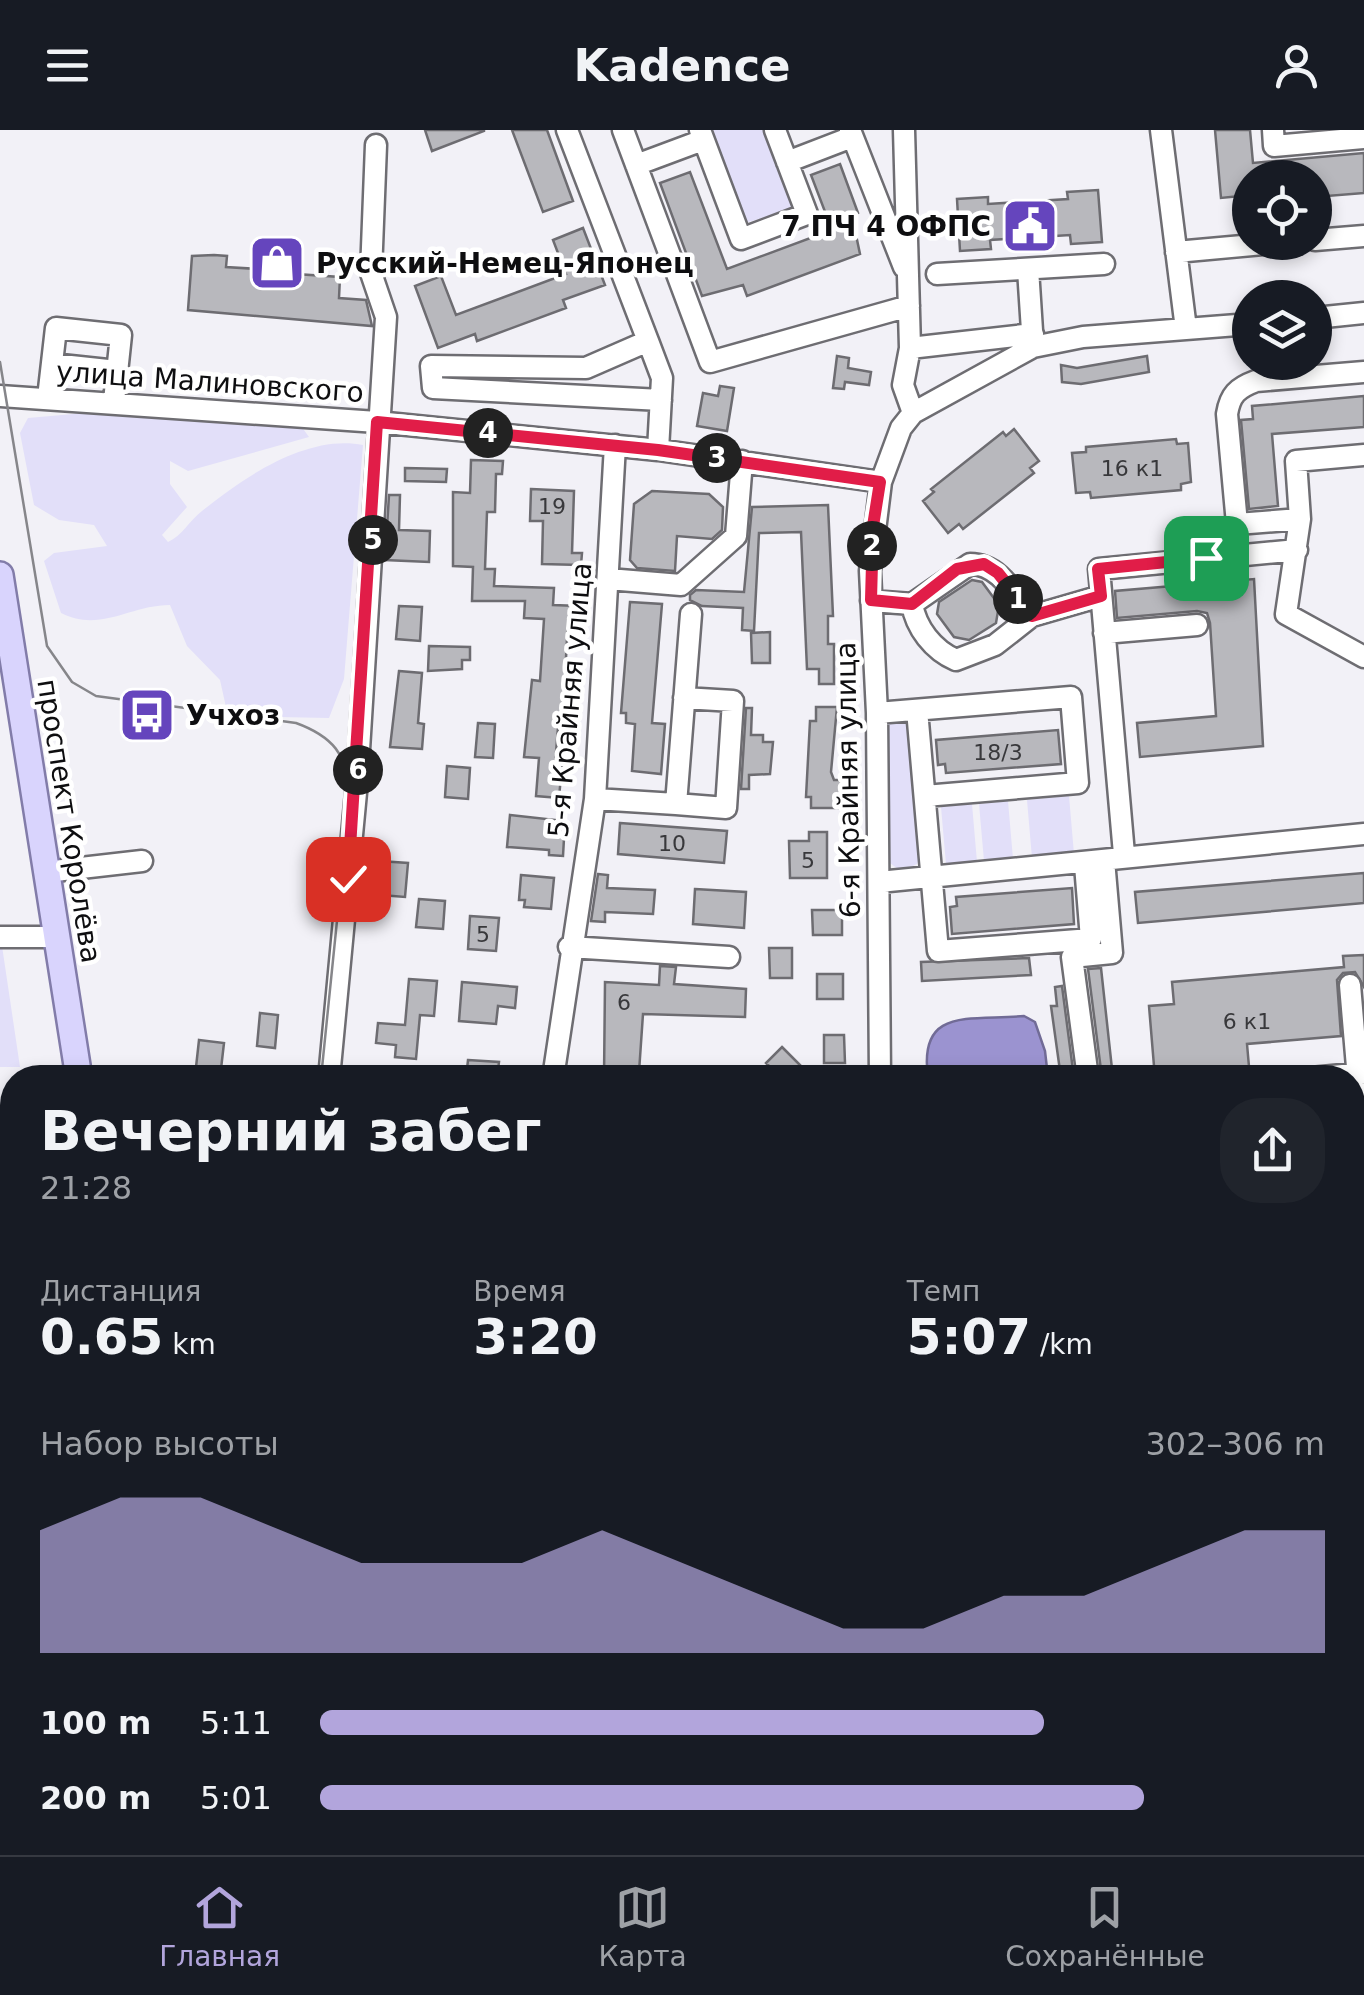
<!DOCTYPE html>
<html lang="ru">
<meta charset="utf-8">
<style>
body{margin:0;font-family:"DejaVu Sans",sans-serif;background:#20242c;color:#f1f3f6;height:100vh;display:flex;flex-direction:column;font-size:38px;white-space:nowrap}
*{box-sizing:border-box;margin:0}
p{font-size:32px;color:#9ea1a6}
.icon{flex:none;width:55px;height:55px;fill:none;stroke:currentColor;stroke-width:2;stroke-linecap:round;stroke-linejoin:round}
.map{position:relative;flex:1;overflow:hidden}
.panel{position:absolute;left:0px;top:935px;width:1365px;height:790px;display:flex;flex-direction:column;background:#171b24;border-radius:40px 40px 0 0;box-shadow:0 5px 15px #0003}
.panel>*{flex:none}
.buttons{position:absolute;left:1232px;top:30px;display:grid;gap:20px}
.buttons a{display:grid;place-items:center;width:100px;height:100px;border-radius:50%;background:#171b24;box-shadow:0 5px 15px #0003;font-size:50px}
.pin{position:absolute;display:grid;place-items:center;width:85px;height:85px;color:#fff;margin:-42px;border-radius:20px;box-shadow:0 5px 15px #0006}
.km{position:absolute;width:50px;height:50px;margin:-25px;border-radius:50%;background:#222;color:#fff;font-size:28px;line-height:50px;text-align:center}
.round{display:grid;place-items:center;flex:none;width:105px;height:105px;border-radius:40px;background:#20242c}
.overview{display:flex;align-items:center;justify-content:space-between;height:170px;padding:0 40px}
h1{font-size:55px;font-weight:600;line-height:75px}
.stats{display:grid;grid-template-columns:repeat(3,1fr);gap:15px;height:170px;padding:10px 40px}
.stats div{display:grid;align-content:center}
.stats b{font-size:50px;font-weight:600}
.stats small{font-size:28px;font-weight:400}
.stats p{font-size:28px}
.chart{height:280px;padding:20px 40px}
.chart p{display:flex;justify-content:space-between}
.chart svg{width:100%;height:180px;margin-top:10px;fill:#b2a5dc;opacity:.7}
ul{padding:0 40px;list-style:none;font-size:32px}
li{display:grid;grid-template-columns:160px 120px 1fr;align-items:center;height:75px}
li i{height:25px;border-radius:12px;background:#b2a5dc}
header{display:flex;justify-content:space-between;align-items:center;height:130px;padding:0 40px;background:#171b24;font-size:45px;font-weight:600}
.tab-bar{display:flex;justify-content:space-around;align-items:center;height:140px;border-top:2px solid #363941;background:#171b24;font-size:28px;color:#9ea1a6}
.tab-bar a{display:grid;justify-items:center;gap:5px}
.tab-bar .active{color:#b2a5dc}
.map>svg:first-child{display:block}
.green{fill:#e2dff9}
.water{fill:#9b93d0;stroke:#716b96;stroke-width:2.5}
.building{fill:#b8b8bd;stroke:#6d6c71;stroke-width:2.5}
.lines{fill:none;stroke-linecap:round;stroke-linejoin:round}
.minor-casing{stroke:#6e6d72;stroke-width:25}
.major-casing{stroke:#827ca9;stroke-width:30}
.minor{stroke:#fff;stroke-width:20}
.major{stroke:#d9d4fd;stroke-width:25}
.tram{stroke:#86868a;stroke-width:2.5}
.route-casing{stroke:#fff;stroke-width:20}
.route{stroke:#e11d48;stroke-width:12}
.labels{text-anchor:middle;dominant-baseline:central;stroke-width:9;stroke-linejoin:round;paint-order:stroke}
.number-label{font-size:22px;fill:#38383b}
.poi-label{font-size:28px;font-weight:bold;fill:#0e0e10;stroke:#fff;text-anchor:start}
.street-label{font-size:28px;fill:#0e0e10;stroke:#fff}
</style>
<header><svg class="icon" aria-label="menu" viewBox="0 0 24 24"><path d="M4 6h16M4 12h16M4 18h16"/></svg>Kadence<svg class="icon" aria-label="person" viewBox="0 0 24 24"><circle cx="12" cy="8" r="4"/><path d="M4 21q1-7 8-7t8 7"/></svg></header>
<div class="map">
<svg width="1364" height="1725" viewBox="0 0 1364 1725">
<rect width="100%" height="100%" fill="#f2f1f7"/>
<path class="green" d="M707,0H767L793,71L790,80L745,93Z
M96,282L301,296L309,307L188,341L170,331V354L187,377L162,405L168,412C182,406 189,391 202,381C244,347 307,304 363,315L344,549L329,588L278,587L226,577L220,550L187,516L170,475C130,475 100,503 61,483L44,431L54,423L107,416L94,395L59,390L34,375L20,303L28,288Z
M901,589L909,595L921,723L917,734L901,741L887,731V595Z
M1069,666L1074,724L1032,728L1027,670Z
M1008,671L1013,729L984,731L979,674Z
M972,674L977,732L946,734L941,677Z
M0,816H2L20,937H0Z
M214,1713V1712L383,1713L382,1725H214Z
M447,1713H543L554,1725H452Z"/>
<path class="water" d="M1024,886L1035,892L1045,921L1048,947H928C918,876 971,891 1024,886Z"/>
<path class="building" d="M425,0H484V1L432,21Z
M512,0H547L573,71L543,82Z
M1215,0H1250L1253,33L1364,23V63L1315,67V48H1250V65L1221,68Z
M840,34L858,83L852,86L860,124L747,166L743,155L702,166L660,53L690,42L727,139L832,100L811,45Z
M1098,60L1102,112L1071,114L1070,105L990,110L991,119L960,121L957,69L988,67V74L1068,69L1067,62Z
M583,98L605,155L563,170L566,178L477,211L475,204L438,218L415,156L441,146L456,185L566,144L553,110Z
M214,125L227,126L226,137L258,139L259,131L296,134V144L340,147L339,168L366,170L372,196L188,180L192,126Z
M837,226L849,228L848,238L871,242L869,255L845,252L844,259L833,258Z
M1147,226L1149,242L1081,254L1062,252L1061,235L1077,238Z
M720,256L734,258L727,301L697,296L703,263L718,266Z
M1364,266V297L1272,304L1278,376L1249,379L1241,290L1253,289L1252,276Z
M1014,299L1039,331L1030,338L1034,343L963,399L959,394L948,403L923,371L934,362L931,359L1003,302L1006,306Z
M1176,309L1177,314L1188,313L1191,352L1181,354V360L1091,368L1090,362L1076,363L1072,323L1086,322V317Z
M471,330L503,331L502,344H496L495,382H487L485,439H495L494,456L554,458L553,475L579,476L578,490H568L563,585H559L555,635H562L559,668L536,666L539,628L524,627L532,550L540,551L544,489L524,488L525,471H472L473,437L453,436V362L470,363Z
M405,338L447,339L446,352L405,351Z
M531,359L574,361L572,423H582L581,435L542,434L543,391H530Z
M652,361L709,364L723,377L722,400L712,409L677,406L675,441L637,438L630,430L634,374Z
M389,365H400L399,400L430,401L429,432L385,430Z
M828,375L833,486H828V514H834V554H819V539H807L801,402L759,403L754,501L742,500L743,478L702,476L690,470V465L696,460L744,462L752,377Z
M1254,449L1263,616L1140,627L1137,593L1216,586L1210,493L1207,483L1197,481L1117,488L1115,461Z
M972,450L982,452L999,475L996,493L969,510L954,507L937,484L939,472Z
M630,472L662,474L652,593L665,594L661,644L632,641L635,594L626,593V583H621Z
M399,476L422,477L420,511L396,509Z
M770,502V533H752L751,503Z
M429,516L470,517V530H462V539L428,541Z
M399,541L422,543L418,593L424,594L422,619L390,617Z
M816,577H837L831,642L834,650H842V678H811V667H806L810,591H816Z
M746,578H752L751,605H763V612H773L770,644L749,645V659H741Z
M478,593L495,594L493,628L475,627Z
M1058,600L1061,634L946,643L945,634L938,635L936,610Z
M447,636L470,638L468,669L445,667Z
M510,685L565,691L563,726L549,725V720L507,717Z
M620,693L727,701L724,733L618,724Z
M809,702H827V748H790L789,711H809Z
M379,731L408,733L405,767L368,764L370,743H378Z
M1364,743V773L1138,793L1135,762Z
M598,744L608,745L607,758L655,760L653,784L605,782V792L591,791Z
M521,745L554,748L551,779L524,777L525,770H519Z
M1072,758L1074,794L952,804L950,777L957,776L956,767Z
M695,759L746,762L744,798L693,794Z
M419,769L445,771L443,799L416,797Z
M812,780H842V805H813Z
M470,786L499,788L496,821L468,819Z
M769,818H792V848H770Z
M1364,825V857L1355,842L1343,843L1337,850L1341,906L1247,914L1250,948H1155L1149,876L1174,874L1172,852L1344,837L1343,826Z
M1029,828L1031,845L922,851L921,832Z
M660,836L676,837L674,854L746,859L745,887L643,884L639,942L620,941L619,948H604L605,852L659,855Z
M1101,838L1113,948H1102L1088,839Z
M817,844H843V869H817Z
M409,849L437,851L434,886L420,885L416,929L395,927L396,915L376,913L378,893L405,895Z
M462,852L517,857L515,878L498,876L496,894L459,891Z
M1062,856L1074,948H1061L1051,876H1057L1055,857Z
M260,883L278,885L275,918L257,916Z
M824,905H844L845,933H824Z
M199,910L224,913L221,939L196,937Z
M782,917L802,937L791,948H781L766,933Z
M468,930L499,932L497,948H466Z
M1313,1712H1364V1725H1335Z"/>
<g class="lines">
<g class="minor-casing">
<path id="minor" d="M567,0L648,211L586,238L431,236L433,258L661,270
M623,0L710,232L909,176
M700,0L741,109L807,84L775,0
M850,0L904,137
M904,0L910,218L903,255L913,283
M1161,0L1186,199
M1273,0L1274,16L1363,8L1362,0
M787,32L852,7
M636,35L703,10
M1315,110L1364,106
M1176,122L1286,112
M1028,139L1033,216
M937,144L1104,134
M1315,188L1364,183
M648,211L662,248L658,320
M910,218L1033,204
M52,234L117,241
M0,266L377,292L658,320L881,352L901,298L913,283L1033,217L1083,207L1250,194
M48,268L56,198L121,205L114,271
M1364,325L1296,331L1300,389L1286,484L1364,527
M1300,389L1237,394L1227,284C1230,265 1237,258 1256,251L1364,242
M970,434C1000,434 1014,464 1032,486L995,515L956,530C933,520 916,498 912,474Z
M608,449L681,455L736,406L742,331
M871,471L912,474
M1032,486L1101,466
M1104,503L1197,495
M917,580L938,821L1091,809L1085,735
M877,583L1071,567L1078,653L925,666
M595,669L676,674L691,484
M676,674L726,678L733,571L684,568
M1124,724L1099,439L1297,420
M46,742L142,731
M879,752L1364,704
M0,807H56
M569,817L729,827
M1350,855L1364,1019
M329,948L357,652L386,187L371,143L376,15
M553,948L595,669L615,315
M880,948L877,583L870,441L881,352
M1088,948L1072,827L1112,823L1104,730
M1311,948L1364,943
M1352,1050L1364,1049
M0,1181H12
M1352,1262L1364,1261
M1352,1310L1357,1364H1352
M0,1468H12
M1352,1497L1364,1496
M0,1517L12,1519
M1352,1638L1364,1637
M563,1712L581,1725
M951,1725L967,1712"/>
</g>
<g class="major-casing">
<path id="major" d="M0,445L79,948
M170,1712L171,1725"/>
</g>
<use href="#minor" class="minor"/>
<use href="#major" class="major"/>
<path class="tram" d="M0,232L47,516L72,552L96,566L296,593C332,606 348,625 350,663L321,948
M192,1712L193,1725"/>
</g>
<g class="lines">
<g class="route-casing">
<path id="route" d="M348,749L377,292L658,320L880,352L873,396L871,470L912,474L957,439L984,434L998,443L1032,486L1101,466L1098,439L1206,428"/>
</g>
<use href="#route" class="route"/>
</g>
<defs>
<g id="civic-square" transform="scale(2.875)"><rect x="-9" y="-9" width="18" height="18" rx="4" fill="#6545bd" stroke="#fff"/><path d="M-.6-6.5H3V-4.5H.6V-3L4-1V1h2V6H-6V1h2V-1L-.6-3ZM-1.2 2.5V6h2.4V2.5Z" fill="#fff"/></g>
<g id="shop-square" transform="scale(2.875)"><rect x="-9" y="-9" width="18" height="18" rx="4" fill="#6545bd" stroke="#fff"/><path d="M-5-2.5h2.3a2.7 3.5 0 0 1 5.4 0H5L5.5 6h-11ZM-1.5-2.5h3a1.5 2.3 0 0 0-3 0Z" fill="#fff"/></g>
<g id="bus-square" transform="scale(2.875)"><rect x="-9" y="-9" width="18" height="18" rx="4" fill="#6545bd" stroke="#fff"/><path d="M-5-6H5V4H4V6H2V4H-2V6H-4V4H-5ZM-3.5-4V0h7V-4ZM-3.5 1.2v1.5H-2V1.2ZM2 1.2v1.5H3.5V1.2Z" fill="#fff"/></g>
</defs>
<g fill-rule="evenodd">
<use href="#civic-square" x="1030" y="96"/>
<use href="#shop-square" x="277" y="133"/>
<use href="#bus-square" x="147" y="585"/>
</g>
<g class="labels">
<g class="number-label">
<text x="1132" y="338">16 к1</text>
<text x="552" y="376">19</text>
<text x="998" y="622">18/3</text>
<text x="672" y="713">10</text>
<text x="808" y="730">5</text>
<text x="483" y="804">5</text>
<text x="624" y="872">6</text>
<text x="1247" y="891">6 к1</text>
</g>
<g class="poi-label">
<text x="991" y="96" text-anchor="end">7 ПЧ 4 ОФПС</text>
<text x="316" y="133">Русский-Немец-Японец</text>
<text x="186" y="585">Учхоз</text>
</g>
<g class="street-label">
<text transform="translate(210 252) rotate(4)">улица Малиновского</text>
<text transform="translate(570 570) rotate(-85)">5-я Крайняя улица</text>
<text transform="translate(848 650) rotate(-91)">6-я Крайняя улица</text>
<text transform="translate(69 691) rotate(81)">проспект Королёва</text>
</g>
</g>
</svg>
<div class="buttons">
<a><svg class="icon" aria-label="locate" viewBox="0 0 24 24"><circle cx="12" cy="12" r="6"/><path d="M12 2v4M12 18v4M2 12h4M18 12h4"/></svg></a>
<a><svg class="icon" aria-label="layers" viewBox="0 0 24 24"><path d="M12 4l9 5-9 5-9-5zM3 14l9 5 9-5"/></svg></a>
</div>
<div class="pin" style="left:1206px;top:428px;background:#1e9e55"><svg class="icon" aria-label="arrive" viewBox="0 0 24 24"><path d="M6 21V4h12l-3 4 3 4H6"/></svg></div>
<div class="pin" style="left:348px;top:749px;background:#d93025"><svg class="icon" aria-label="check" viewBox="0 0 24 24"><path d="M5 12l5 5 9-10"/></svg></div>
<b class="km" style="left:1018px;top:469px">1</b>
<b class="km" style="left:872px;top:416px">2</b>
<b class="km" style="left:717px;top:328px">3</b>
<b class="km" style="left:488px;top:303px">4</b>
<b class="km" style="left:373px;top:410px">5</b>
<b class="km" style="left:358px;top:640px">6</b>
<section class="panel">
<div class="overview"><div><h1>Вечерний забег</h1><p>21:28</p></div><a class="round"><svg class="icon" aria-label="share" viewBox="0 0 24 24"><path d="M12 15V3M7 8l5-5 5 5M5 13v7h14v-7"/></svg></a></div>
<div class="stats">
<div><p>Дистанция</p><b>0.65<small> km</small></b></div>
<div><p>Время</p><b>3:20</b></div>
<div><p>Темп</p><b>5:07<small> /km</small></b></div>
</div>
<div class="chart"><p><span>Набор высоты</span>302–306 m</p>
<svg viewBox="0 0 160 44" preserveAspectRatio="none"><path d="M0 44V14L10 6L20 6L30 14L40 22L50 22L60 22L70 14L80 22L90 30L100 38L110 38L120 30L130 30L140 22L150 14L160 14V44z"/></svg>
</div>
<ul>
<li><b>100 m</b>5:11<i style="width:72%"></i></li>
<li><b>200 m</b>5:01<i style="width:82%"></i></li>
</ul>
</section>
</div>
<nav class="tab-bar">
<a class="active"><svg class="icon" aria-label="home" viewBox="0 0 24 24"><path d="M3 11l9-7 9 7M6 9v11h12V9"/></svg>Главная</a>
<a><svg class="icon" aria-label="map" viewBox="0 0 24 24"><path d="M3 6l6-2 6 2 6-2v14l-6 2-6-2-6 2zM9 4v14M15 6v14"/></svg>Карта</a>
<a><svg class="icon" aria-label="saved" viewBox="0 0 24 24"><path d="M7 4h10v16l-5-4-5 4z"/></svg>Сохранённые</a>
</nav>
